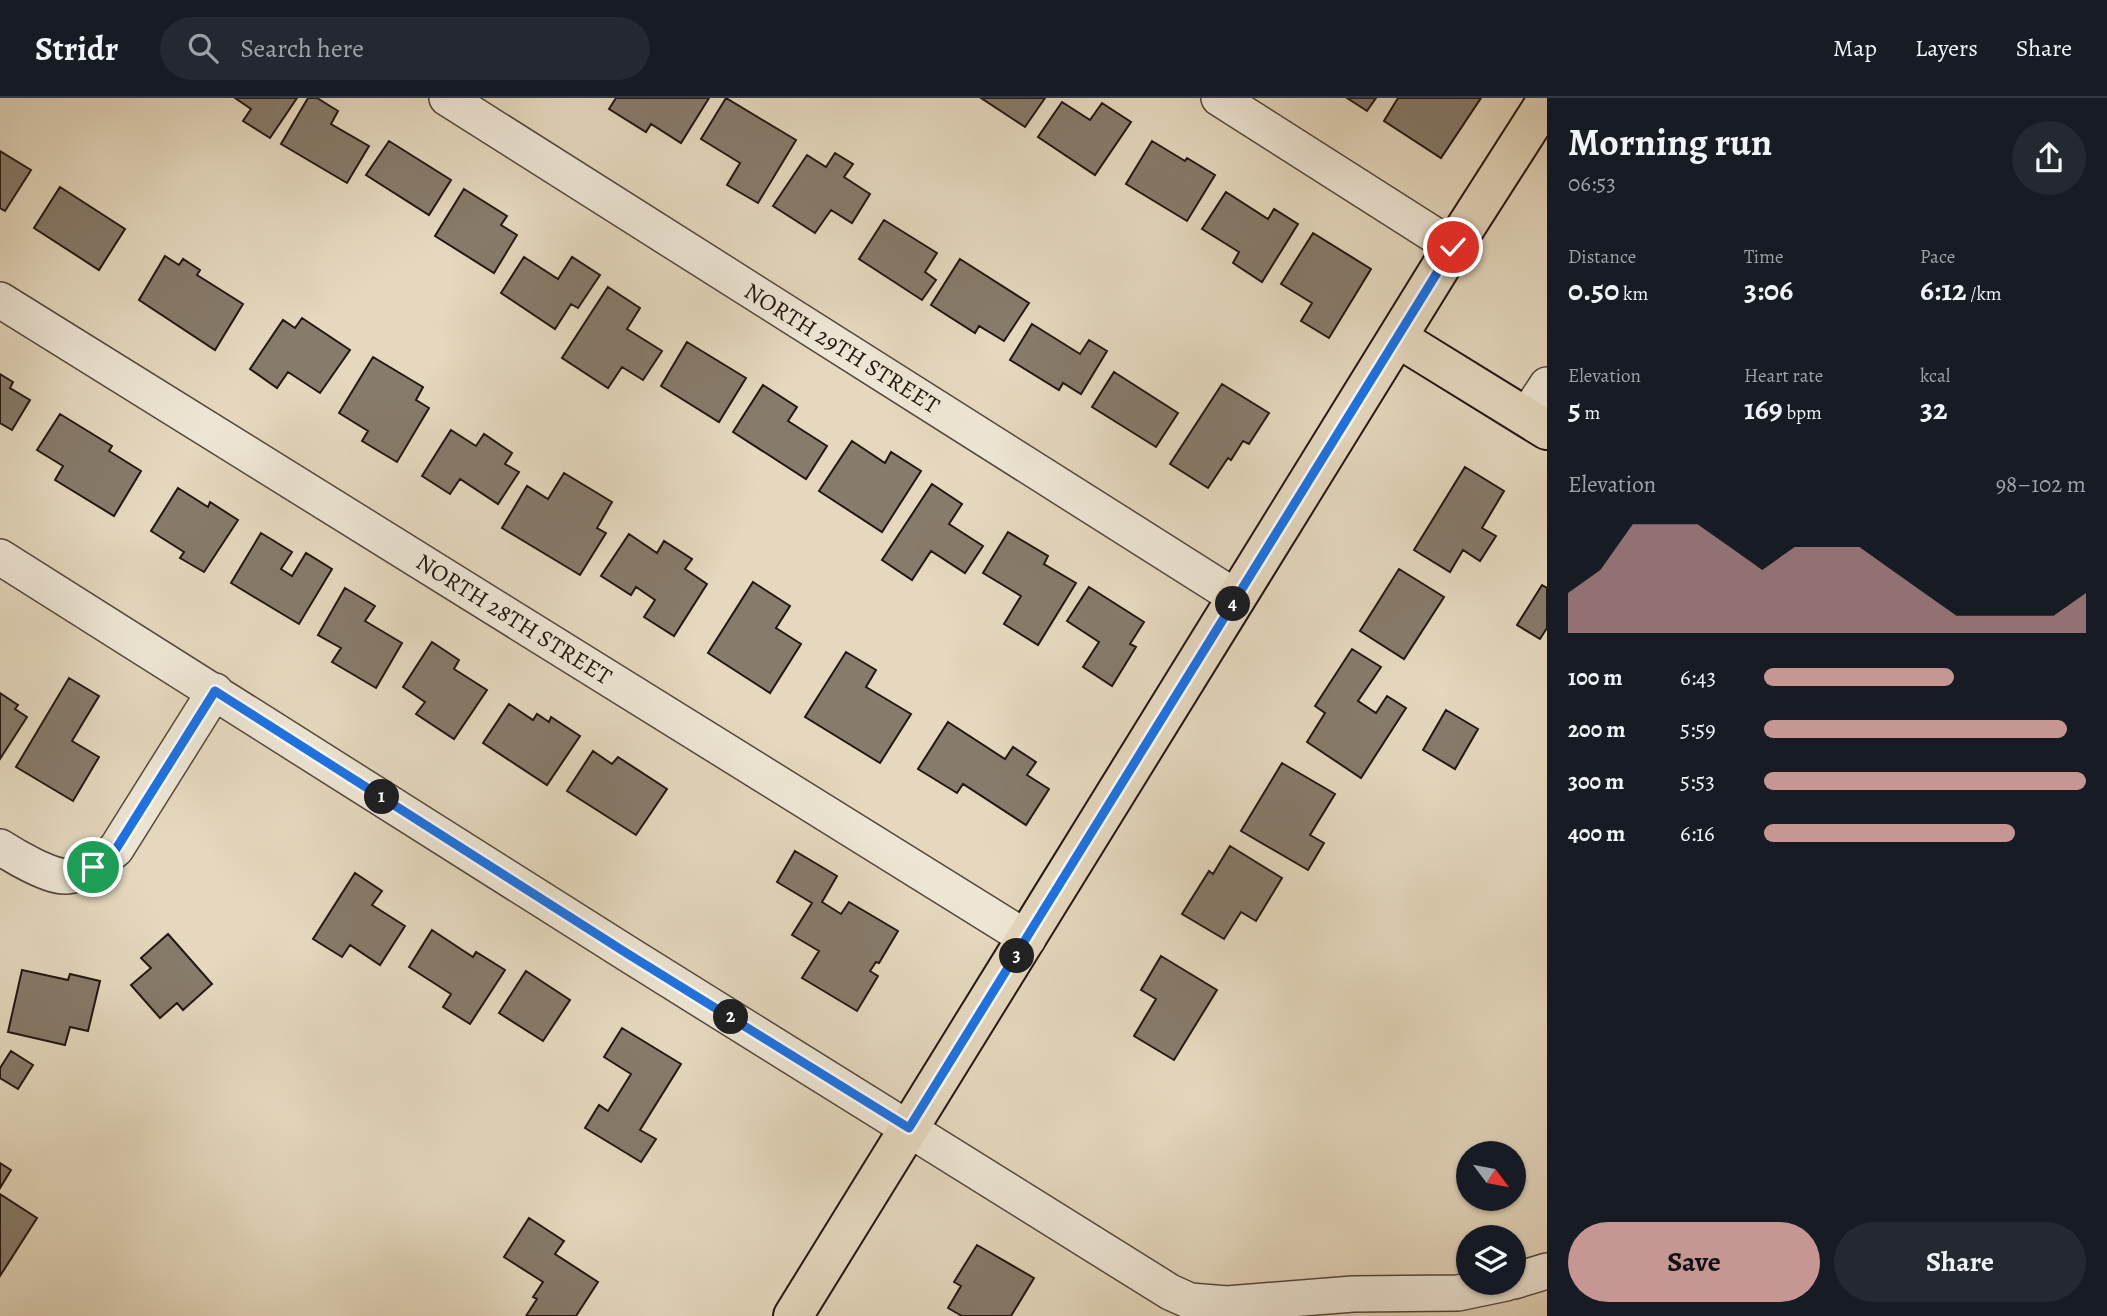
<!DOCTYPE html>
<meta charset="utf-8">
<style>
body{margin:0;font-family:Alegreya,serif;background:#242831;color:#f1f3f6;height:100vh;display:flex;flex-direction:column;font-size:26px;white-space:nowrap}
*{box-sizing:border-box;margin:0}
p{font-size:23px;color:#9ea1a6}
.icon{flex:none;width:38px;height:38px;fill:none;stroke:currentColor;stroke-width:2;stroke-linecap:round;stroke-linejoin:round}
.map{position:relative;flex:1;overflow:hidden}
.sheet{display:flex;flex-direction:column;background:#171b24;width:560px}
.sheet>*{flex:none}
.needle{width:46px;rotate:122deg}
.buttons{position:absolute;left:1456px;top:1043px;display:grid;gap:14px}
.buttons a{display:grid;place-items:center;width:70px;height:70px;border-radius:50%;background:#171b24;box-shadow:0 2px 5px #0004;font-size:35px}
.pin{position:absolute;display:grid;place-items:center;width:60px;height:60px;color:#fff;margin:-30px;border:4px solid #fff;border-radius:50%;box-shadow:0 2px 7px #0007}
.km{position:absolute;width:35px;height:35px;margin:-18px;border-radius:50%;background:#222;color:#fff;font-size:19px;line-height:35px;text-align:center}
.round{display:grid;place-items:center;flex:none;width:74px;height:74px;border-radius:37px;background:#242831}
.headline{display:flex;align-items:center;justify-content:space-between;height:119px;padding:0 21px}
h1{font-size:38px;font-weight:600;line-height:52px}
.stats{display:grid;grid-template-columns:repeat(3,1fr);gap:10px;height:119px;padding:7px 21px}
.stats div{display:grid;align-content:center}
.stats b{font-size:30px;font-weight:600}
.stats small{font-size:19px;font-weight:400}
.stats p{font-size:19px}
.chart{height:196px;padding:14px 21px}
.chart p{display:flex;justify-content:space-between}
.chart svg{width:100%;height:126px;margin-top:7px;fill:#c59692;opacity:.7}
.button{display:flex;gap:14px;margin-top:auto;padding:14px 21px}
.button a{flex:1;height:80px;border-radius:42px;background:#c59692;color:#111;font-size:28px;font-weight:600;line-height:80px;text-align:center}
.button a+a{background:#242831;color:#f1f3f6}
ul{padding:0 21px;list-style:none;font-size:23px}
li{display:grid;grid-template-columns:112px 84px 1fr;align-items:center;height:52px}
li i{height:18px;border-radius:9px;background:#c59692}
header{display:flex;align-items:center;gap:42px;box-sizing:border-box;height:98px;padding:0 35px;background:#171b24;border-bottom:2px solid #363941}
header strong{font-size:33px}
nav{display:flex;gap:38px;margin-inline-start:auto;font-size:24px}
.search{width:490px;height:63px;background:#242831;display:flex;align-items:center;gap:18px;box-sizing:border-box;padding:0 24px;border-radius:38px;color:#9ea1a6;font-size:26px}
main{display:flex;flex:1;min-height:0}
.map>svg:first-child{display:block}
.building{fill:#877b6b;stroke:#221712;stroke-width:2}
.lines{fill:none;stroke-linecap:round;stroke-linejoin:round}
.minor-casing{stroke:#53473d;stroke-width:38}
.major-casing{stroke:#221712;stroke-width:42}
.minor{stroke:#eee6d5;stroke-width:35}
.major{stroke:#e5d8be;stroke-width:38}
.route-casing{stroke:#fff;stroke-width:14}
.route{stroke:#1a73e8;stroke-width:9}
.labels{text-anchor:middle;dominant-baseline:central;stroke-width:7;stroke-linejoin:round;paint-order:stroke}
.street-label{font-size:24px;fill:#221712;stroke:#eee6d5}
</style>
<header>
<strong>Stridr</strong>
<div class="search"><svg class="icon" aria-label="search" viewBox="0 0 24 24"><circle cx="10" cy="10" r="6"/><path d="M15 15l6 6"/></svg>Search here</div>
<nav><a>Map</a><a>Layers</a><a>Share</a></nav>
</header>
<main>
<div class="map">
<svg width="1547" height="1218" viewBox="0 0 1547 1218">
<rect width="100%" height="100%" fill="#e5d8be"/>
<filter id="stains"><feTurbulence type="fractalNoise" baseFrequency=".00286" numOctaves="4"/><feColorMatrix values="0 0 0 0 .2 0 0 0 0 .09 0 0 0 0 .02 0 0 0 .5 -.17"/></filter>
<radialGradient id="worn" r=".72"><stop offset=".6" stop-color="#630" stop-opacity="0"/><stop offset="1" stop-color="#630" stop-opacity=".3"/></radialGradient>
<path class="building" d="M235,0H297L270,40L243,23L251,11Z
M308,0H317L338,13L331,26L369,48L347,85L281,46Z
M616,0H709L681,45L651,26L646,34L609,11Z
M726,0L796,42L758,105L727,87L740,65L701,41Z
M981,0H1045L1025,29Z
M1347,0H1376L1367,13Z
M1398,0H1481L1441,60L1384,23Z
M1062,4L1090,22L1102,5L1131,24L1095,77L1038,39Z
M389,43L451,82L429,117L366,77Z
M1152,43L1185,63L1187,60L1215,77L1187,123L1126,86Z
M0,53L31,72L5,113L0,110Z
M835,55L853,66L844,79L870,96L852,125L831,112L815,135L773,108L807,57L826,69Z
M60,89L125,131L99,172L34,130Z
M464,91L507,118L501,127L517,137L494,175L435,138Z
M1226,94L1268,121L1274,111L1298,126L1262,184L1233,165L1239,154L1202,131Z
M884,122L937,155L925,174L936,182L922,202L859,161Z
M1313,135L1371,171L1329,240L1301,223L1312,205L1281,186Z
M165,158L179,167L183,161L200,172L197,177L243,206L215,252L139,202Z
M524,159L558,181L572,159L600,177L578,210L571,206L555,231L501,195Z
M960,161L1029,205L1004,243L979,228L975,235L931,207Z
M608,189L640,210L627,231L662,253L643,282L622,269L608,290L562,260Z
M302,220L350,252L320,295L288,274L277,290L250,271L283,222L295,230Z
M1032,226L1080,256L1089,242L1107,253L1081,296L1063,285L1059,292L1010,262Z
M687,244L746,280L719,324L661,288Z
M373,259L423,289L416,302L429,310L397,364L362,343L368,333L339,315Z
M1114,274L1178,315L1156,349L1092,309Z
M0,276L13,284L10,290L30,302L12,332L0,325Z
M1222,286L1269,315L1249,346L1243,343L1231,362L1228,360L1208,390L1170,366Z
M763,287L797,309L788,323L827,348L806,381L733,334Z
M60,316L112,348L109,353L141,373L114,418L55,382L63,368L37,352Z
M451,332L476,348L484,336L512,355L505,366L519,374L498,406L460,381L450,396L422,378Z
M852,343L885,365L891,354L921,373L882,434L819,393Z
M1465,369L1504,393L1482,430L1496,438L1480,463L1463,452L1450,474L1414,452Z
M564,375L612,404L597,430L606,435L580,477L502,430L527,388L548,401Z
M932,386L962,406L949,426L983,448L965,475L931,453L912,482L882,462Z
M178,390L208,409L210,404L238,422L204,474L180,460L184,454L151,433Z
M1008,434L1048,458L1044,466L1076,485L1038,547L1004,526L1021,498L983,475Z
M261,435L292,454L281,471L292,478L306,455L332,471L299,526L231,485Z
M629,436L657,455L664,443L692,461L685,471L707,486L674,538L644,519L655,502L636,489L631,497L601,478Z
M1399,471L1444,499L1404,561L1360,533Z
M753,484L790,508L776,530L801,546L770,595L708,555Z
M1542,487L1547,490V530L1540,541L1517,527Z
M1089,489L1144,524L1130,546L1136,549L1112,588L1083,569L1099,544L1067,523Z
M345,490L375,508L365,523L402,545L376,590L332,564L341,550L318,537Z
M432,544L459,562L454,571L487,592L454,641L416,616L425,604L403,589Z
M1352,551L1381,569L1358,603L1376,615L1387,598L1406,610L1361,680L1307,644L1325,615L1315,608Z
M846,554L876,572L866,589L911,616L880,665L805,619Z
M69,580L99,598L72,643L99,659L73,703L16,669Z
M0,595L18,607L15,611L27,619L0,661Z
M509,606L533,622L537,616L549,624L551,619L580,638L547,687L483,645Z
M1446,612L1478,631L1455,671L1423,652Z
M948,624L1005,661L1013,649L1036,664L1027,677L1049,691L1026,727L963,686L957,695L918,671Z
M593,653L612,666L618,659L667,691L636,737L567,693Z
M1282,665L1335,696L1310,737L1324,745L1308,772L1241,733Z
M1230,748L1282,780L1256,823L1241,814L1224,841L1182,816L1209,773L1213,776Z
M795,753L837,778L822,804L841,816L849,804L898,833L879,865L876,864L870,873L878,878L857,913L802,880L819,853L792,837L812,805L777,784Z
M355,775L382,793L372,807L405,828L380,867L350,847L342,859L313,841Z
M432,832L473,859L476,854L505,872L470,926L443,909L451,896L409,869Z
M168,836L212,886L183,912L177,905L160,920L131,887L151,870L141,860Z
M1161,858L1217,892L1174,962L1134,938L1156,901L1141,892Z
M22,872L68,882L70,876L100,883L88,933L70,929L65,947L8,934Z
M526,873L570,902L543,943L499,915Z
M622,930L681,966L640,1032L656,1041L641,1064L585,1030L599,1007L608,1013L631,976L604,959Z
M11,953L33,967L18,991L0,980V970Z
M0,1065L11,1072L0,1090Z
M0,1096L37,1120L0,1178Z
M529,1120L564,1143L555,1156L598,1184L576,1218H526L537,1201L533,1199L543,1184L504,1159Z
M977,1147L1034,1180L1011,1218H962L948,1210L961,1188L954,1184Z"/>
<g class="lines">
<g class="minor-casing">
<path id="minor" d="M447,0L1237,500
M1219,0L1453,149
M0,202L1028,841
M1526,319L1547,287
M0,459L628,856L1170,1194L1190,1203L1227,1206L1353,1196L1458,1195L1506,1185
M0,749C14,758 51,780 67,778C86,776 102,762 116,751L215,593
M1514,1183L1547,1173"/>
</g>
<g class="major-casing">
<path id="major" d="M1398,240L1547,332
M793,1218L1453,149L1547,2"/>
</g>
<use href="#minor" class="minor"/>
<use href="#major" class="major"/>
</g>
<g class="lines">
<g class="route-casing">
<path id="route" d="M93,769L116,751L215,593L628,856L909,1030L1453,149"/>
</g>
<use href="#route" class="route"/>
</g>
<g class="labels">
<g class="street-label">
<text transform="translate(842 250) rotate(32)">NORTH 29TH STREET</text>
<text transform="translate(514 521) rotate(32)">NORTH 28TH STREET</text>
</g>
</g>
<rect width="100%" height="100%" filter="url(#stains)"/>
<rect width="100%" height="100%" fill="url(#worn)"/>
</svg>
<div class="buttons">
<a><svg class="needle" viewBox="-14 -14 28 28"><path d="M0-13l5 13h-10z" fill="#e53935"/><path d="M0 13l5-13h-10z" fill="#9ea1a6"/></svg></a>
<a><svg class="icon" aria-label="layers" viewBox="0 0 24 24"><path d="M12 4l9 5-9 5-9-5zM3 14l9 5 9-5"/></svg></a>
</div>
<div class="pin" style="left:93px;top:769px;background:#1e9e55"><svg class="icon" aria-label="arrive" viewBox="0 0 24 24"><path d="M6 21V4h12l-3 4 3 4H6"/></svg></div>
<div class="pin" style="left:1453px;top:149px;background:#d93025"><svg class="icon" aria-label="check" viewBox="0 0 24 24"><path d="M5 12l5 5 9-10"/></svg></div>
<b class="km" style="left:382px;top:699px">1</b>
<b class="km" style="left:731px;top:919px">2</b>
<b class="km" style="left:1017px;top:858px">3</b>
<b class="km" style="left:1233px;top:506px">4</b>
</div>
<section class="sheet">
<div class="headline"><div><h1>Morning run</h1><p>06:53</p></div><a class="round"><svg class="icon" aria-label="share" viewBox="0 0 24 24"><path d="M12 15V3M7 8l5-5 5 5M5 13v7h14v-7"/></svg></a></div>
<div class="stats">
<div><p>Distance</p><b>0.50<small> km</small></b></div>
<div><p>Time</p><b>3:06</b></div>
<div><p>Pace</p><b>6:12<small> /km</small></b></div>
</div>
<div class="stats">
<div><p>Elevation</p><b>5<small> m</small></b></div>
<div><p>Heart rate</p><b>169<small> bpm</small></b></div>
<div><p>kcal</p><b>32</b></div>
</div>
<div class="chart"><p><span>Elevation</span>98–102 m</p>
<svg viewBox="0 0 160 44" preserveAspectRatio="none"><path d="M0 44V30L10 22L20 6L30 6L40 6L50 14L60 22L70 14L80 14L90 14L100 22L110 30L120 38L130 38L140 38L150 38L160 30V44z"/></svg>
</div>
<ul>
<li><b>100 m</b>6:43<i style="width:59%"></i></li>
<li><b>200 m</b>5:59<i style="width:94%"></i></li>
<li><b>300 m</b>5:53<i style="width:100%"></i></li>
<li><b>400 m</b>6:16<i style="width:78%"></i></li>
</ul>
<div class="button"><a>Save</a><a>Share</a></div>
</section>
</main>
